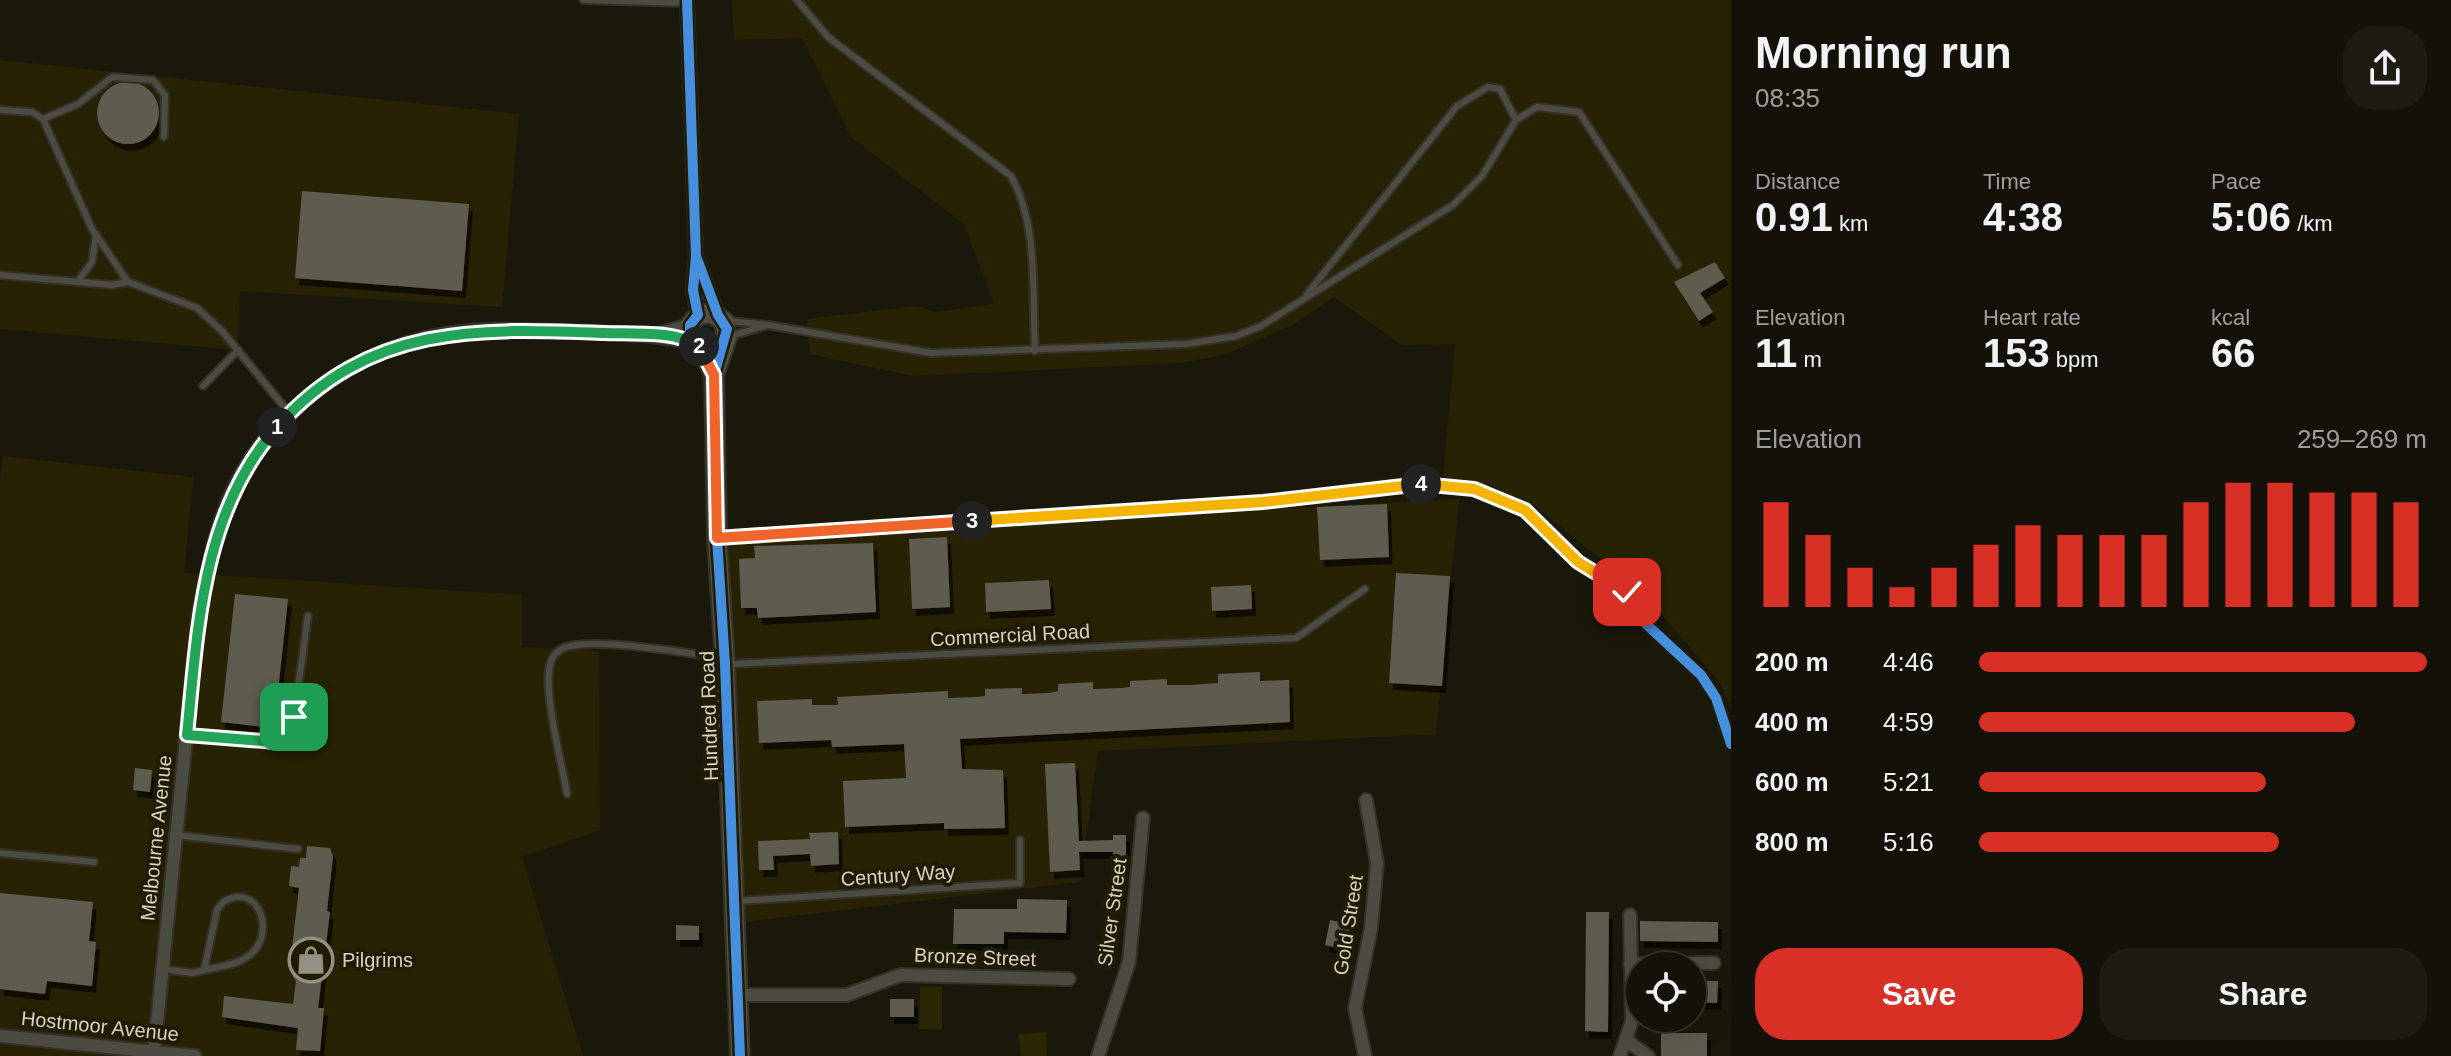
<!DOCTYPE html>
<meta charset="utf-8">
<style>
body{margin:0;font-family:Arial,sans-serif;background:#1d1b12;color:#f1f3f6;height:100vh;display:flex;flex-direction:column;font-size:30px;white-space:nowrap}
*{box-sizing:border-box;margin:0}
p{font-size:26px;color:#9d9e9c}
.icon{flex:none;width:44px;height:44px;fill:none;stroke:currentColor;stroke-width:2;stroke-linecap:round;stroke-linejoin:round}
.map{position:relative;flex:1;overflow:hidden}
.sheet{display:flex;flex-direction:column;background:#141208;width:720px}
.sheet>*{flex:none}
.controls{position:absolute;left:1626px;top:952px;display:grid;gap:16px}
.controls a{display:grid;place-items:center;width:80px;height:80px;border-radius:50%;background:#141208;box-shadow:0 8px 32px #0002,0 0 0 2px #333229;font-size:40px}
.pin{position:absolute;display:grid;place-items:center;width:68px;height:68px;color:#fff;margin:-34px;border-radius:16px;box-shadow:0 4px 12px #0006}
.km{position:absolute;width:40px;height:40px;margin:-20px;border-radius:50%;background:#222;color:#fff;font-size:22px;line-height:40px;text-align:center}
.round{display:grid;place-items:center;flex:none;width:84px;height:84px;border-radius:32px;background:#1d1b12}
.summary{display:flex;align-items:center;justify-content:space-between;height:136px;padding:0 24px}
h1{font-size:44px;font-weight:700;line-height:60px}
.figures{display:grid;grid-template-columns:repeat(3,1fr);gap:12px;height:136px;padding:8px 24px}
.figures div{display:grid;align-content:center}
.figures b{font-size:40px;font-weight:700}
.figures small{font-size:22px;font-weight:400}
.figures p{font-size:22px}
.chart{height:224px;padding:16px 24px}
.chart p{display:flex;justify-content:space-between}
.chart svg{width:100%;height:144px;margin-top:8px;stroke:#d93025;stroke-width:6}
.cta{display:flex;gap:16px;margin-top:auto;padding:16px 24px}
.cta a{flex:1;height:92px;border-radius:32px;background:#d93025;color:#fff;font-size:32px;font-weight:700;line-height:92px;text-align:center}
.cta a+a{background:#1d1b12;color:#f1f3f6}
ul{padding:0 24px;list-style:none;font-size:26px}
li{display:grid;grid-template-columns:128px 96px 1fr;align-items:center;height:60px}
li i{height:20px;border-radius:10px;background:#d93025}
main{display:flex;flex:1;min-height:0}
.map>svg:first-child{display:block}
.built{fill:#282205}
.green{fill:#2b2603}
.building{fill:#5d5b4f;filter:url(#shadow)}
.lines{fill:none;stroke-linecap:round;stroke-linejoin:round}
.lane-casing{stroke:#333128;stroke-width:10}
.street-casing{stroke:#333128;stroke-width:16}
.secondary-casing{stroke:#333128;stroke-width:22}
.lane{stroke:#4c4b41;stroke-width:6}
.street{stroke:#4c4b41;stroke-width:12}
.secondary{stroke:#514f41;stroke-width:18}
.cycleway-casing{stroke:#201c04;stroke-width:15}
.cycleway{stroke:#468fdf;stroke-width:10}
.split-1-casing{stroke:#fff;stroke-width:16}
.split-2-casing{stroke:#fff;stroke-width:16}
.split-3-casing{stroke:#fff;stroke-width:16}
.split-4-casing{stroke:#fff;stroke-width:16}
.split-5-casing{stroke:#fff;stroke-width:16}
.split-1{stroke:#22a559;stroke-width:10}
.split-2{stroke:#22a559;stroke-width:10}
.split-3{stroke:#f0652b;stroke-width:10}
.split-4{stroke:#f5b400;stroke-width:10}
.split-5{stroke:#f5b400;stroke-width:10}
.labels{text-anchor:middle;dominant-baseline:central;stroke-width:8;stroke-linejoin:round;paint-order:stroke}
.street-label{font-size:20px;fill:#d5d2c4;stroke:#201c04}
.poi-label{font-size:20px;fill:#d5d2c4;stroke:#201c04;text-anchor:start}
</style>
<main>
<div class="map">
<svg width="1731" height="1056" viewBox="0 0 1731 1056">
<defs>
<filter id="shadow"><feDropShadow dx="4" dy="7" stdDeviation="0" flood-color="#0009"/></filter>
</defs>
<rect width="100%" height="100%" fill="#1a180a"/>
<path class="built" d="M732,0H1731V707L1719,681L1667,621L1629,582L1536,507L1492,486L1443,477L1455,344L1402,345L1334,297L1292,325L1261,339L1226,354L1181,363L913,376L810,354L807,319L916,306L936,312L994,304L964,224L851,137L802,38L734,40Z
M0,60L519,114L502,307L240,291L238,350L0,329Z
M3,456L193,477L184,573L522,595V647L599,651L600,830L522,857L583,1056H0V481Z
M1459,499L1436,734L1098,751L1080,882L735,923L717,538Z"/>
<path class="green" d="M920,986L942,987V1030L919,1029Z
M1046,1032L1047,1056H1021L1018,1034Z"/>
<path class="building" d="M97 113a31 31 0 1 1 62 0a31 31 0 1 1-62 0Z
M302,191L469,204L462,291L295,278Z
M1715,262L1725,278L1700,293L1713,312L1699,321L1674,282Z
M1387,504L1389,557L1320,560L1317,507Z
M947,537L950,607L912,609L909,539Z
M873,543L876,612L758,618L757,608H741L739,559L755,558L754,546Z
M1396,573L1450,576L1442,686L1389,683Z
M1049,580L1051,609L986,612L985,583Z
M1251,585L1252,609L1212,611L1211,587Z
M235,594L288,599L274,728L221,722Z
M1260,672V681L1289,680L1290,722L960,739L962,769L1003,770L1005,828L944,829V823L845,827L843,781L906,778L904,744L832,747L831,740L759,743L757,701L812,699V705H838L837,697L948,691V698L976,697L985,696V689L1022,688V694L1049,693L1058,691V684L1093,682V689L1122,688L1130,687V681L1167,679V685H1191L1218,683V674Z
M1075,763L1079,841L1113,840V835H1126V856H1113V852H1079L1080,870L1050,872L1045,764Z
M135,768L152,770L150,792L133,790Z
M838,832L839,864L811,866L810,854L773,856L774,870H759L758,841L810,839L809,833Z
M307,846L330,848L333,856L327,911L330,912L318,1008H324L320,1051L296,1050L298,1028L222,1017L224,996L293,1004L296,981L292,975L297,970L300,949L292,948L299,888L289,886L291,866L299,867L300,858H306Z
M0,893L93,902L89,941L96,942L92,986L47,981L45,994L0,989Z
M1017,899L1067,900L1066,933L1004,932V944H953L954,909H1017Z
M1586,912H1609L1608,1032L1585,1031Z
M1330,920L1351,924L1345,950L1325,945Z
M1640,921L1718,922V942L1640,941Z
M676,925L699,926V940H676Z
M1692,981H1718L1717,1003L1692,1002Z
M890,999H914V1017H890Z
M1661,1033H1707V1056H1661Z"/>
<g class="lines">
<g class="lane-casing">
<path id="lane" d="M583,0L687,3
M797,0L828,37L1011,176C1039,226 1032,295 1035,351
M0,110L32,112L43,119L92,229L128,282
M43,119L78,104L112,77L153,80L165,95L164,137
M0,275L112,285L128,282L197,308L222,331L290,414
M78,281L92,262L96,234
M1307,294L1457,106L1488,87L1500,89L1516,120
M728,321L768,325L728,337
M768,325L931,353L1186,344L1236,336L1261,326L1453,205L1482,176L1516,120L1537,107L1579,112L1678,265
M203,386L238,350
M729,664L1296,638L1365,589
M187,735L275,742L287,738L294,717L308,616
M567,794C562,764 543,692 550,665C552,656 558,650 566,647C598,637 685,654 722,657
M176,835L298,849
M0,853L94,862
M738,901L1020,883V840
M162,969L193,973L204,970L217,910L223,902C260,880 278,937 247,957C236,965 218,967 204,970"/>
</g>
<g class="street-casing">
<path id="street" d="M687,0L696,256L693,290L698,315
M697,259L718,315
M657,334L690,325
M1630,964L1714,963
M739,995H847L900,975L1069,979
M0,1036L195,1056
M1626,1040L1648,1056
M154,1052L199,612C208,571 215,528 233,490C270,412 356,350 440,335C483,327 525,330 568,331C611,333 652,334 694,343
M1098,1056L1129,962L1143,818
M1365,1056L1355,1008L1371,928L1377,863L1366,800
M1620,1056L1632,1021L1630,915"/>
</g>
<g class="secondary-casing">
<path id="secondary" d="M714,375L703,350L690,335V325L698,315L710,313L724,321L727,338L714,375L717,538L725,664L740,1056"/>
</g>
<use href="#lane" class="lane"/>
<use href="#street" class="street"/>
<use href="#secondary" class="secondary"/>
<g class="cycleway-casing">
<path id="cycleway" d="M687,0L696,256L693,290L698,315L690,325V335L703,350L714,375
M696,256L718,315L727,329L714,375L717,538L725,664L740,1056
M717,538L1263,502L1396,484L1474,489L1525,510L1578,562L1627,592L1646,624L1701,675L1716,698L1731,744"/>
</g>
<use href="#cycleway" class="cycleway"/>
</g>
<g class="lines">
<g class="split-1-casing">
<path id="split-1" d="M277,427C202,512 198,627 187,735L275,742L287,738L294,717"/>
</g>
<g class="split-2-casing">
<path id="split-2" d="M277,427C369,324 477,328 603,333C632,334 674,330 699,346"/>
</g>
<g class="split-3-casing">
<path id="split-3" d="M699,346L714,375L717,538L972,521"/>
</g>
<g class="split-4-casing">
<path id="split-4" d="M972,521L1263,502L1421,484"/>
</g>
<g class="split-5-casing">
<path id="split-5" d="M1421,484L1474,489L1525,510L1578,562L1627,592"/>
</g>
<use href="#split-1" class="split-1"/>
<use href="#split-2" class="split-2"/>
<use href="#split-3" class="split-3"/>
<use href="#split-4" class="split-4"/>
<use href="#split-5" class="split-5"/>
</g>
<defs>
<g id="shop-ring" transform="scale(2.3)"><circle r="9.5" fill="#201c04" stroke="#949183" stroke-width="1.5"/><path d="M-5-2.5h2.3a2.7 3.5 0 0 1 5.4 0H5L5.5 6h-11ZM-1.5-2.5h3a1.5 2.3 0 0 0-3 0Z" fill="#949183"/></g>
</defs>
<g fill-rule="evenodd">
<use href="#shop-ring" x="311" y="960"/>
</g>
<g class="labels">
<g class="street-label">
<text transform="translate(1010 635) rotate(-3)">Commercial Road</text>
<text transform="translate(709 716) rotate(-92)">Hundred Road</text>
<text transform="translate(156 838) rotate(-84)">Melbourne Avenue</text>
<text transform="translate(898 875) rotate(-4)">Century Way</text>
<text transform="translate(1112 912) rotate(-82)">Silver Street</text>
<text transform="translate(1348 925) rotate(-81)">Gold Street</text>
<text transform="translate(975 957) rotate(2)">Bronze Street</text>
<text transform="translate(100 1026) rotate(6)">Hostmoor Avenue</text>
</g>
<g class="poi-label">
<text x="342" y="960">Pilgrims</text>
</g>
</g>
</svg>
<div class="controls">
<a><svg class="icon" aria-label="locate" viewBox="0 0 24 24"><circle cx="12" cy="12" r="6"/><path d="M12 2v4M12 18v4M2 12h4M18 12h4"/></svg></a>
</div>
<div class="pin" style="left:294px;top:717px;background:#1e9e55"><svg class="icon" aria-label="arrive" viewBox="0 0 24 24"><path d="M6 21V4h12l-3 4 3 4H6"/></svg></div>
<div class="pin" style="left:1627px;top:592px;background:#d93025"><svg class="icon" aria-label="check" viewBox="0 0 24 24"><path d="M5 12l5 5 9-10"/></svg></div>
<b class="km" style="left:277px;top:427px">1</b>
<b class="km" style="left:699px;top:346px">2</b>
<b class="km" style="left:972px;top:521px">3</b>
<b class="km" style="left:1421px;top:484px">4</b>
</div>
<section class="sheet">
<div class="summary"><div><h1>Morning run</h1><p>08:35</p></div><a class="round"><svg class="icon" aria-label="share" viewBox="0 0 24 24"><path d="M12 15V3M7 8l5-5 5 5M5 13v7h14v-7"/></svg></a></div>
<div class="figures">
<div><p>Distance</p><b>0.91<small> km</small></b></div>
<div><p>Time</p><b>4:38</b></div>
<div><p>Pace</p><b>5:06<small> /km</small></b></div>
</div>
<div class="figures">
<div><p>Elevation</p><b>11<small> m</small></b></div>
<div><p>Heart rate</p><b>153<small> bpm</small></b></div>
<div><p>kcal</p><b>66</b></div>
</div>
<div class="chart"><p><span>Elevation</span>259–269 m</p>
<svg viewBox="0 0 160 44" preserveAspectRatio="none"><path d="M5 44V12M15 44V22M25 44V32M35 44V38M45 44V32M55 44V25M65 44V19M75 44V22M85 44V22M95 44V22M105 44V12M115 44V6M125 44V6M135 44V9M145 44V9M155 44V12"/></svg>
</div>
<ul>
<li><b>200 m</b>4:46<i style="width:100%"></i></li>
<li><b>400 m</b>4:59<i style="width:84%"></i></li>
<li><b>600 m</b>5:21<i style="width:64%"></i></li>
<li><b>800 m</b>5:16<i style="width:67%"></i></li>
</ul>
<div class="cta"><a>Save</a><a>Share</a></div>
</section>
</main>
